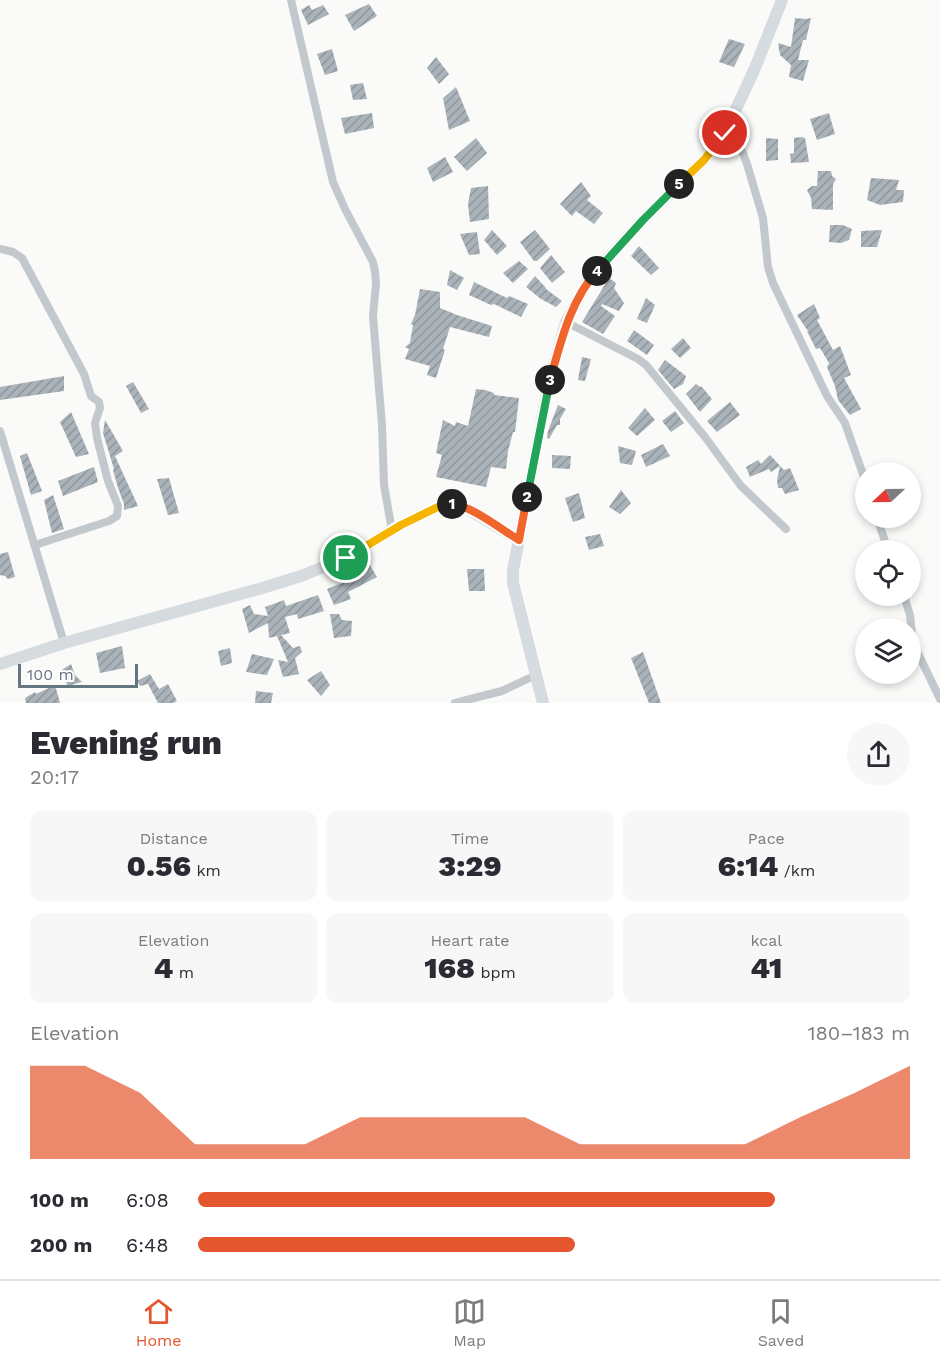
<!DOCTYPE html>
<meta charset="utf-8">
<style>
body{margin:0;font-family:"Work Sans",sans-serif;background:#f7f7f7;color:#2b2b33;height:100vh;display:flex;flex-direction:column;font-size:22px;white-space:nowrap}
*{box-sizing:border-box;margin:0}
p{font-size:20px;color:#7c7c81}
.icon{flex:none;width:33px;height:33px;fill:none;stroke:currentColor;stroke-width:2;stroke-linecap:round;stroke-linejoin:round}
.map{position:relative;height:703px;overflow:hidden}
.details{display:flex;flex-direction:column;background:#fff;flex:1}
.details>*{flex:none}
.needle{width:39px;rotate:248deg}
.tools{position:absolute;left:855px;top:462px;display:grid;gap:12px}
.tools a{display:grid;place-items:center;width:66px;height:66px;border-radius:50%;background:#fff;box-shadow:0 3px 9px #0003;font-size:30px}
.scale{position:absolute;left:18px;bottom:15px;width:120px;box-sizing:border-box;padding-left:6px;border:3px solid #657683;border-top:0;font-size:16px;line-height:21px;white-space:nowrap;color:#657683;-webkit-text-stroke:4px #fff;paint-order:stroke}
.pin{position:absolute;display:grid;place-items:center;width:51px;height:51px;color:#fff;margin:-26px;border:3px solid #fff;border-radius:50%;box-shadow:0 2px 6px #0007}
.km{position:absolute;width:30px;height:30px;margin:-15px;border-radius:50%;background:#222;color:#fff;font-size:16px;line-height:30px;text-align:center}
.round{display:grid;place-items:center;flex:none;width:63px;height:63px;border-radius:32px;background:#f7f7f7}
.summary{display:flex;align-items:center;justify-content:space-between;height:102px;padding:0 30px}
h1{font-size:33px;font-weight:800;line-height:45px}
.stats{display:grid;grid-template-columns:repeat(3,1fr);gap:9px;height:102px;padding:6px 30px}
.stats div{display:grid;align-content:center;border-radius:12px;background:#f7f7f7;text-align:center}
.stats b{font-size:30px;font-weight:800}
.stats small{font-size:16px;font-weight:400}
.stats p{font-size:16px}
.chart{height:168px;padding:12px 30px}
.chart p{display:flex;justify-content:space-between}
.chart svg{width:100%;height:108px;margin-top:6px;fill:#e4572e;opacity:.7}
ul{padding:0 30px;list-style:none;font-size:20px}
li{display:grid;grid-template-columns:96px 72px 1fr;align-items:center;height:45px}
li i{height:15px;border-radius:8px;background:#e4572e}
.menu{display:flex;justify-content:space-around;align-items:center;height:84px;border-top:2px solid #e1e1e2;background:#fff;font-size:16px;color:#7c7c81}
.menu a{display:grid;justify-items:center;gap:3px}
.menu .current{color:#e4572e}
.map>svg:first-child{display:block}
.building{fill:url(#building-hatch)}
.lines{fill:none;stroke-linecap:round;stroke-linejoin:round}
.street{stroke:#c3c8cc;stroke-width:8}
.secondary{stroke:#d6dbdf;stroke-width:12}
.split-1-casing{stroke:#fff;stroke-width:12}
.split-2-casing{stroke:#fff;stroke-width:12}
.split-3-casing{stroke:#fff;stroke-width:12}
.split-4-casing{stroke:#fff;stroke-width:12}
.split-5-casing{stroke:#fff;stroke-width:12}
.split-6-casing{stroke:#fff;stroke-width:12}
.split-1{stroke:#f5b400;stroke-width:8}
.split-2{stroke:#f0652b;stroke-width:8}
.split-3{stroke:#22a559;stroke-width:8}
.split-4{stroke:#f0652b;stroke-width:8}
.split-5{stroke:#22a559;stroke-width:8}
.split-6{stroke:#f5b400;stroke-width:8}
</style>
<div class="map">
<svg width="940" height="703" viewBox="0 0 940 703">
<defs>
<pattern id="building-hatch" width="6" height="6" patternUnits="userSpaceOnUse" patternTransform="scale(1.5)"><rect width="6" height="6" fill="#aab3b9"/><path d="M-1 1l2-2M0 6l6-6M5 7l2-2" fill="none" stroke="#8e969c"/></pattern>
</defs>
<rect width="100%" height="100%" fill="#fafaf8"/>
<path class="building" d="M369,4L377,16L354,31L345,15Z
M309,5L312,10L323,5L329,14L308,25L301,10Z
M795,18L806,19L811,18L806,40H803L798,60H809L803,81L789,77L791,65L780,55L778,43L791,47Z
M729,39L745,44L734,67L719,62Z
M332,49L338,71L325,75L317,54Z
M436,57L449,74L439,84L427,68Z
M363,83L367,99L353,100L350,85Z
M456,87L470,121L449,130L443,98Z
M372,113L374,128L345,134L341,118Z
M829,113L835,134L817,140L810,119Z
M801,137L805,138L809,162L791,163L790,154L794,153V138Z
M476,138L487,153L467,171L454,157Z
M766,138L778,139V160L766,161Z
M445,157L453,172L433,182L427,168Z
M818,171H831L832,176L836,179L833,184V210L812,209L811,198L807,190L812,186H817Z
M871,178L899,180L896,190H904L903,202L880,205L867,200Z
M581,182L591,196L587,200L603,213L594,224L576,211L572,216L560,204Z
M488,186L489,219L470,222L468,204L471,188Z
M830,225H843L852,229L849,240L841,243L829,242Z
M492,230L507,246L497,255L484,240Z
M535,230L550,249L537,261H534L520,242Z
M882,230L877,247H861V231Z
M477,232L480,254L469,255L460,234Z
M639,246L659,268L651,275L631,256Z
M551,255L565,272L552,283L540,268Z
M519,261L528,269L513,283L503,273Z
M450,270L464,278L457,290L447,285Z
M535,276L546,288V289L562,301L556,307L541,299L526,287Z
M609,278L616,283L614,288L624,303L619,311L602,304L601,306L615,316L603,334L582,322Z
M474,282L507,298L509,296L528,304L521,317L494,304L491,305L469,295Z
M420,289L440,292V308L457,315L492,326L489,337L450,327L443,349L445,350L436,378L427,375L430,366L405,359L409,349L405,347L410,343L413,325L411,324L415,315Z
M646,298L655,305L647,323L637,319Z
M814,304L820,318L817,320L833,350L840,346L851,375L844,378L861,409L850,415L838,400L835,386L827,367L829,363L820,348L816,349L807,331H808L797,315Z
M634,330L654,345L647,355L627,341Z
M683,338L691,348L680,358L671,349Z
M582,357L591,359L585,381L578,380Z
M665,360L686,376L683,384L674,389L658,370Z
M64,376V391L0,400V387Z
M133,382L149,409L141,413L126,386Z
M696,384L700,387L701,386L712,399L700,412L686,394Z
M476,389L485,390L494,393V395L519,398L515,432H513L508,451L506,469L491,467L486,487L436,477L442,455L436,453L443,420L455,426L456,422L468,426Z
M730,402L740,415L717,432L707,421Z
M558,405L566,409L560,419V425H557L549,439L547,438L548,431Z
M645,408L655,420L637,436L628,428Z
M675,411L684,423L671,432L662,421Z
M71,412L89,454L76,457L60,422Z
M105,420L123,451L115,456L138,506L124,510V504L118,488L113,470L114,469L103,433Z
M663,444L670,456L646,467L641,455Z
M618,446L636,451L632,465L620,463Z
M27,453L42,491L31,495L20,456Z
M552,455L571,456L570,469L552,468Z
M770,455L784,470L790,468L799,490L785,494L782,488H778L777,480L780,466L771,472L769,469L750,477L746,467L758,460L761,464Z
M94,467L98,482L63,496L58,481Z
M169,478L179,513L168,515L157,479Z
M621,490L631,503L620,514L609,507Z
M579,493L585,518L573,522L565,498Z
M53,495L64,529L52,533L44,500Z
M600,534L604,546L589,550L585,537Z
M8,552L15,577L8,579L5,576L0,575V554Z
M368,562L377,577L348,592L351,599L334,605L327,589L352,579L349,571Z
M467,569H484L485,591H469Z
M318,595L324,611L298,619L297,614L285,617L290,633L281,635L293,648L300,646L302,652L295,658L299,674L283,677L278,660L288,662L277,636L269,638L268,623L249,633L242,609L250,605L254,614L268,616L265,607L284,600L286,606Z
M330,614H339L342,620L352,621L351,636L334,638Z
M122,646L125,668L100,673L96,653Z
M230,648L232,663L221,666L218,651Z
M643,652L661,703H649L631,658Z
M252,654L274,659L267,675L246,672Z
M71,664L75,675L82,682L67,686L66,680L60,671Z
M321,671L330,685L321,696L307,680Z
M150,674L159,689L168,684L177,701L173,703H158L148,684L140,686L137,681Z
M55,685L60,703H26L25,698L35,692L36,694Z
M256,691L273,693L271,703H255Z"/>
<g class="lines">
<path class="street" d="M291,0L333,182L345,209L373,262L375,272L376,283L373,316L382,425L384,485L392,531
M725,133L743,153L747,164L763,218L768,267L773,283L827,396L845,423L866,483
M0,249L13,252L22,258L84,374L91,396L99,402L100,408L95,423L97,438L108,481L118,506L117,516L109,521L35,545
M566,322L638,359L646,365L705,437L741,486L786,529
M0,431L64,643
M877,518L888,550
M904,596L910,615L913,643L940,699
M455,703L502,691L536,675"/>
<path class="secondary" d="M0,664L64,643L259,589L301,576L346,558L401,525L444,504H456L468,509L519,540
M543,703L513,583V570L549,383L566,322L589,279L643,220L704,160L725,133L755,68L782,0"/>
</g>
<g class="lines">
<g class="split-1-casing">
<path id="split-1" d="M346,558L401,525L444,504H452"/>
</g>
<g class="split-2-casing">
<path id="split-2" d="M452,504C470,505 502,530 519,540L527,497"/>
</g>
<g class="split-3-casing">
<path id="split-3" d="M527,497L550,380"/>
</g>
<g class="split-4-casing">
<path id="split-4" d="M550,380C561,342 570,301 597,271"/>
</g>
<g class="split-5-casing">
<path id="split-5" d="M597,271L643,220L679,184"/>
</g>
<g class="split-6-casing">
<path id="split-6" d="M679,184L704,160L725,133"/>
</g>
<use href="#split-1" class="split-1"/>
<use href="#split-2" class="split-2"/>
<use href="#split-3" class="split-3"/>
<use href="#split-4" class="split-4"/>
<use href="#split-5" class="split-5"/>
<use href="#split-6" class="split-6"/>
</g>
</svg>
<div class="tools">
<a><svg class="needle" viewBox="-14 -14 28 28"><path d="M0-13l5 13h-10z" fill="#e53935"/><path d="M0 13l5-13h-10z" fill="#7c7c81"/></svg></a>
<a><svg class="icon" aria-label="locate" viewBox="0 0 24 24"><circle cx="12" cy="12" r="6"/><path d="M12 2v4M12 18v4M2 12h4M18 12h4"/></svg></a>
<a><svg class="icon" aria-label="layers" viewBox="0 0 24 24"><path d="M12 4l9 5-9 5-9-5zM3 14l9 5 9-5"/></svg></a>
</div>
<div class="scale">100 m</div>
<div class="pin" style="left:346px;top:558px;background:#1e9e55"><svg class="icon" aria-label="arrive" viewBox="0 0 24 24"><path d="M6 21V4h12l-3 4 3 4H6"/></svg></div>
<div class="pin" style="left:725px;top:133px;background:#d93025"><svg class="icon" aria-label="check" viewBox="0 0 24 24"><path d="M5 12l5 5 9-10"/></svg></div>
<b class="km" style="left:452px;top:504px">1</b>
<b class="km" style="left:527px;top:497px">2</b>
<b class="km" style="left:550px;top:380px">3</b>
<b class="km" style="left:597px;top:271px">4</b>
<b class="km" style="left:679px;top:184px">5</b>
</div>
<section class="details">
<div class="summary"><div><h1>Evening run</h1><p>20:17</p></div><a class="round"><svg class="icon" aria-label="share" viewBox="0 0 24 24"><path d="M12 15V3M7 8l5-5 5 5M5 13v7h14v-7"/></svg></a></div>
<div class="stats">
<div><p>Distance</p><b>0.56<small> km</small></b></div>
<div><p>Time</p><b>3:29</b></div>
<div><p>Pace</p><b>6:14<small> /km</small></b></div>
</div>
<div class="stats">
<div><p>Elevation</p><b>4<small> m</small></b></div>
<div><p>Heart rate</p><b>168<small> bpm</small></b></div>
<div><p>kcal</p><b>41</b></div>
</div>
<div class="chart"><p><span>Elevation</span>180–183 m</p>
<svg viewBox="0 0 160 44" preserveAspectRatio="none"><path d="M0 44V6L10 6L20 17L30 38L40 38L50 38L60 27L70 27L80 27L90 27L100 38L110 38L120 38L130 38L140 27L150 17L160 6V44z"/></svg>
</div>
<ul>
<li><b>100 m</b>6:08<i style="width:81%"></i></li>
<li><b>200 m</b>6:48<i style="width:53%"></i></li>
</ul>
</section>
<nav class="menu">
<a class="current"><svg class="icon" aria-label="home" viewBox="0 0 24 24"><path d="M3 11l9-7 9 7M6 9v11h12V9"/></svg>Home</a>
<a><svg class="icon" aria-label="map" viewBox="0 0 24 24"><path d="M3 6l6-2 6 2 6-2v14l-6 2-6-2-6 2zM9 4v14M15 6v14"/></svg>Map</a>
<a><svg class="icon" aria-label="saved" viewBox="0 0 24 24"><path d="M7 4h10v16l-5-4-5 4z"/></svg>Saved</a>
</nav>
